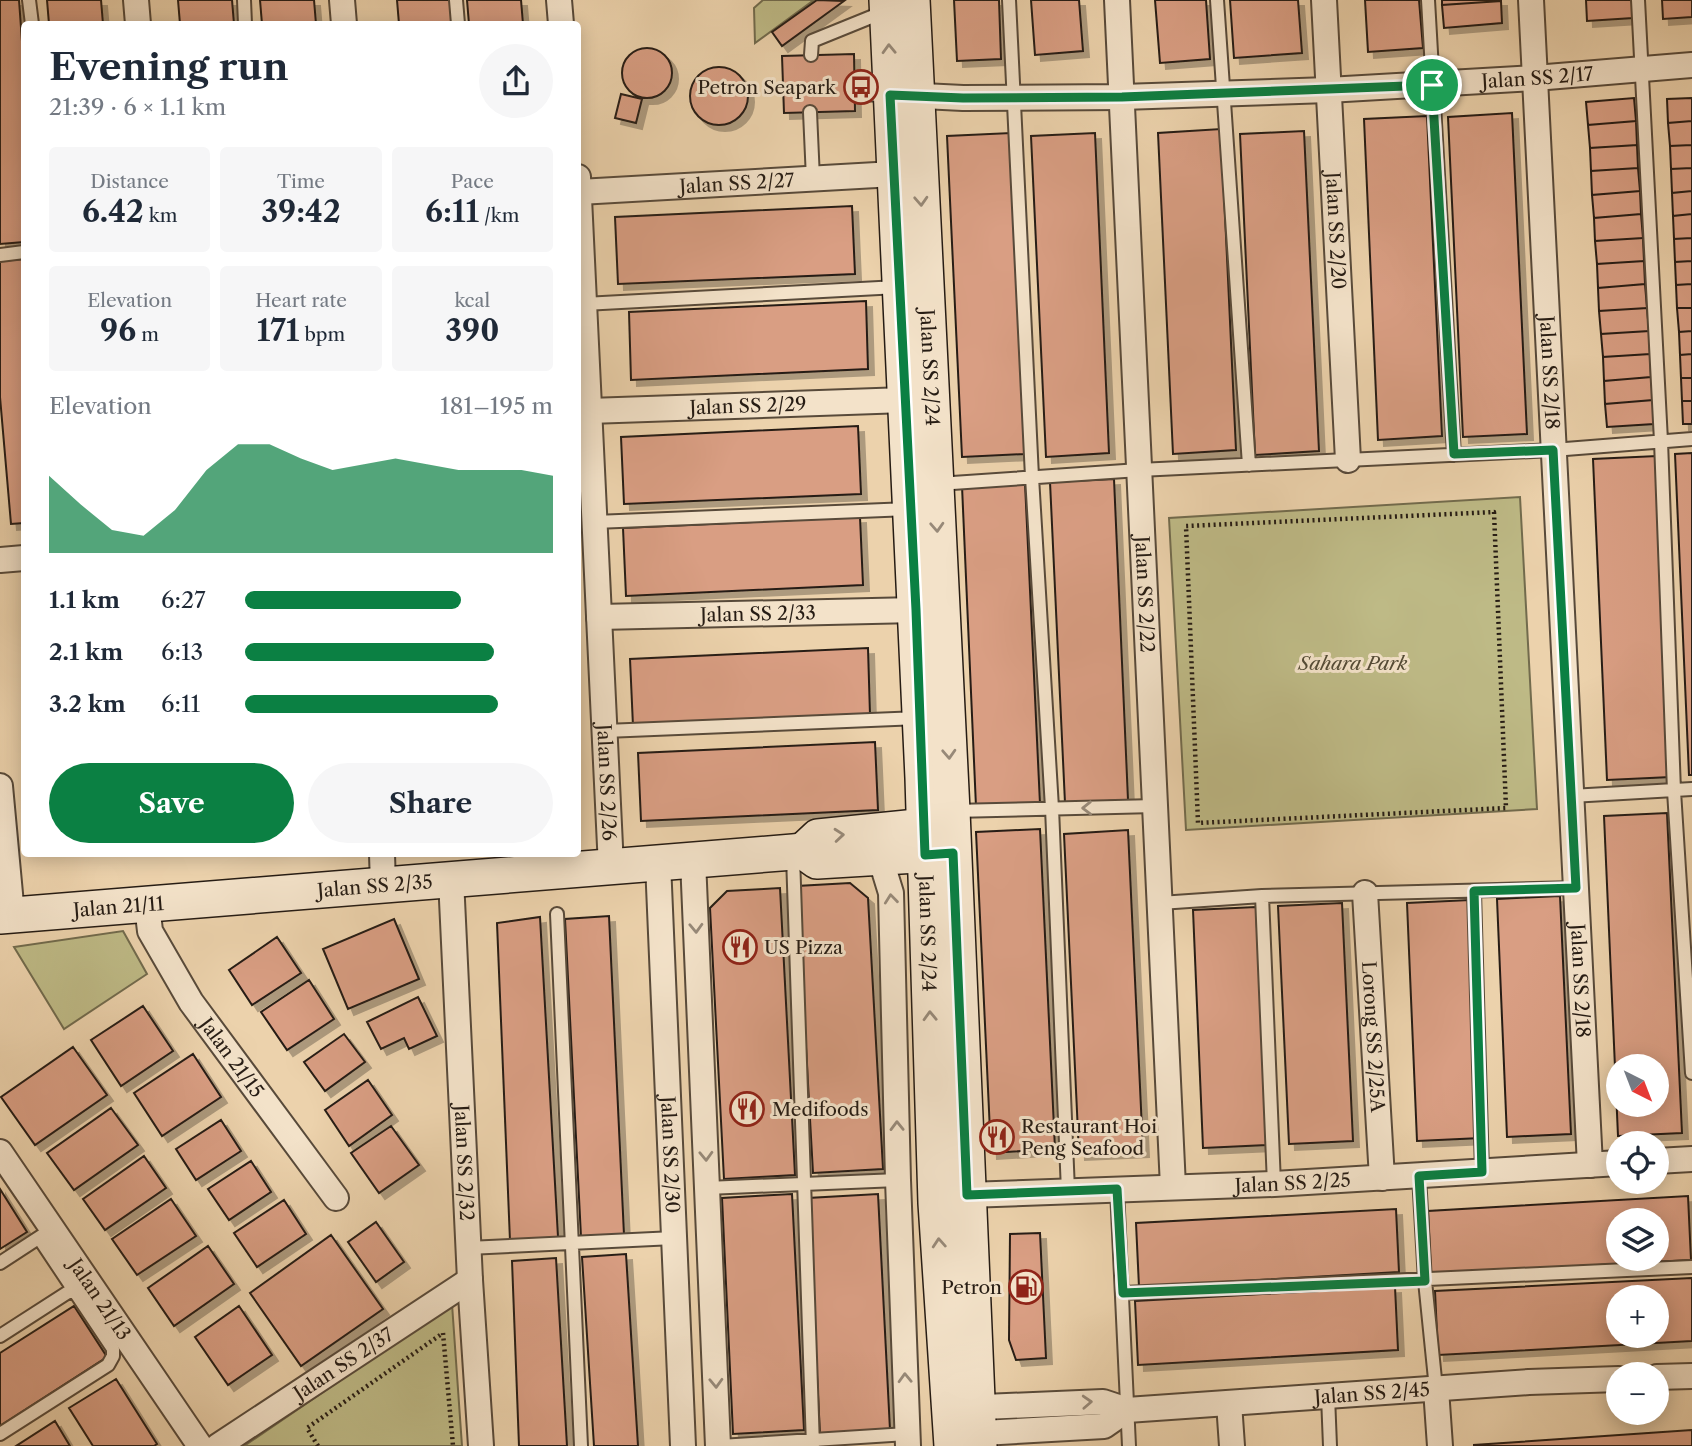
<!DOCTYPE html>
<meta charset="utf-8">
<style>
body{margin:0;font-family:"Libre Caslon Text",serif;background:#f6f6f7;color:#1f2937;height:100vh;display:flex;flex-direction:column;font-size:26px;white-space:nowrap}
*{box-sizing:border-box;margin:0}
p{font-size:23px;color:#747a83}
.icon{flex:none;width:38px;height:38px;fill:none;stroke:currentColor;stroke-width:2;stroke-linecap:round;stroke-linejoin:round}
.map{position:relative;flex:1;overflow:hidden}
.sheet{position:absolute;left:21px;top:21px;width:560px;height:836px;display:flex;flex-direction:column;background:#fff;border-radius:7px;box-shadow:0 4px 18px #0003}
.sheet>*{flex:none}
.needle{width:46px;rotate:138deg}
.tools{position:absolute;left:1606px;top:1054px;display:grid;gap:14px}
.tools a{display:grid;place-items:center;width:63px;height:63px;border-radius:50%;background:#fff;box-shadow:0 4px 18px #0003;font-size:35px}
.pin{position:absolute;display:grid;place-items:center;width:60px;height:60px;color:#fff;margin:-30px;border:4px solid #fff;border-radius:50%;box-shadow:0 2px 7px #0007}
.round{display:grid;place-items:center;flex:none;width:74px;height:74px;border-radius:37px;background:#f6f6f7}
.overview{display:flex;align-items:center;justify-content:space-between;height:119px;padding:0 28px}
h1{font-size:38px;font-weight:800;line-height:52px}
.metrics{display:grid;grid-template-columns:repeat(3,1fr);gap:10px;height:119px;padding:7px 28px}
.metrics div{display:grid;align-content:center;border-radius:7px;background:#f6f6f7;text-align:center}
.metrics b{font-size:30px;font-weight:800}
.metrics small{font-size:19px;font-weight:400}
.metrics p{font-size:19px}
.chart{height:196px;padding:14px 28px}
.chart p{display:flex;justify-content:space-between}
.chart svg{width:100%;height:126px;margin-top:7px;fill:#0b8043;opacity:.7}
.action{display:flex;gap:14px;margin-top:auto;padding:14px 28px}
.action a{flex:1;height:80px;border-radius:42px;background:#0b8043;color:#fff;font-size:28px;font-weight:800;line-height:80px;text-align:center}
.action a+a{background:#f6f6f7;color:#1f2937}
ul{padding:0 28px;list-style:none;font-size:23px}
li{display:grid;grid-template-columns:112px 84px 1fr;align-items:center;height:52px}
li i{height:18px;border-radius:9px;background:#0b8043}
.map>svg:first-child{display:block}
.green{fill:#beba86;stroke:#726b4d;stroke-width:2}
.building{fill:#d99e83;stroke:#261c14;stroke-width:2;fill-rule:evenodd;filter:url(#shadow)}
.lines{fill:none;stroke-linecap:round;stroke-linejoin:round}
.lane-casing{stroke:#584a3a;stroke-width:16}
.street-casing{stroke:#584a3a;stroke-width:28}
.secondary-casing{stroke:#261c14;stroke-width:38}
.path{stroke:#261c14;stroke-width:4.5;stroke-dasharray:2 3.5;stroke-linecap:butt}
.lane{stroke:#f3e2c9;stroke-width:12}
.street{stroke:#f3e2c9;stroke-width:24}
.secondary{stroke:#f3e2c9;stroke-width:35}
.oneway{stroke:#978978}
.route-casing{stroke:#fff;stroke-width:14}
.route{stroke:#0b8043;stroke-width:9}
.labels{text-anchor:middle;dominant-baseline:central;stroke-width:6;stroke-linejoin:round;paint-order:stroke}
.street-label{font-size:19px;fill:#261c14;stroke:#f3e2c9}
.poi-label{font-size:19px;fill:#261c14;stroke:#f3e2c9;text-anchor:start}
.park-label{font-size:19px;font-style:italic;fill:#544b36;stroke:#f3e2c9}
</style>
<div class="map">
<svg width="1692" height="1446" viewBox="0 0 1692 1446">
<defs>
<filter id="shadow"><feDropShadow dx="6" dy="6" stdDeviation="0" flood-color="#0004"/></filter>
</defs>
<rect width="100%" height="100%" fill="#ecd2ac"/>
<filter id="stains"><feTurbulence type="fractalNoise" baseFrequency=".00286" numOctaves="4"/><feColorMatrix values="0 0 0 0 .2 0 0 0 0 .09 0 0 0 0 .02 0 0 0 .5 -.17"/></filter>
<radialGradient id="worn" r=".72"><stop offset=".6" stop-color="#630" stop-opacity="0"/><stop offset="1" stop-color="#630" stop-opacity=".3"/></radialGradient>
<path class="green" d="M763,0H814L755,43L754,8Z
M1520,497L1537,809L1186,830L1169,518Z
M123,931L147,974L64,1029L14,947Z
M452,1304L462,1446H244Z"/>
<path class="building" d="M0,0H19L24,69V242L0,244Z
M47,0H101L103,24H49Z
M178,0H232L234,24H180Z
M260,0H314L316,24H262Z
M397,0H451L453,24H399Z
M467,0H521L523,24H469Z
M817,0L844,1L782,46L772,32Z
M954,0H999L1001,59L957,61Z
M1031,0H1079L1083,51L1035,55Z
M1155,0H1206L1210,59L1160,63Z
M1230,0H1298L1302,53L1234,58Z
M1365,0H1419L1423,48L1368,52Z
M1442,0H1501V1L1442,5Z
M1586,0H1632L1633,18L1587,21Z
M1662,0H1692V17L1663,19Z
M1501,1L1502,23L1444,28L1442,5Z
M622 73a25 25 0 1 1 50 0a25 25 0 1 1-50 0Z
M854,54L855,111L784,113L782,56Z
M690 96a29 29 0 1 1 58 0a29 29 0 1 1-58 0Z
M621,94L642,99L636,123L615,118Z
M1634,98L1636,121L1588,125L1586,102Z
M1692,98V121L1668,123L1667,99Z
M1512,113L1527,434L1463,437L1448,117Z
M1427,116L1442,436L1378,440L1364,119Z
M1636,121L1637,145L1590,148L1588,125Z
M1692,121V145L1670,146L1668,123Z
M1221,129L1236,450L1173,454L1158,133Z
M1304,131L1319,451L1255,455L1240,134Z
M1011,133L1025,454L962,457L947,136Z
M1095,133L1109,453L1046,457L1031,136Z
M1637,145L1638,168L1591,171L1590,148Z
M1692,145V168L1671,169L1670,146Z
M1638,168L1640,191L1592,195L1591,171Z
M1692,168V191L1672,193L1671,169Z
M1640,191L1641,214L1594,218L1592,195Z
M1692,191V214L1673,216L1672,193Z
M852,206L855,274L618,284L615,217Z
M1641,214L1643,238L1595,241L1594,218Z
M1692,214V238L1674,239L1673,216Z
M1643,238L1644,261L1597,264L1595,241Z
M1692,238V261L1675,262L1674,239Z
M24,259V523L11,524L0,397V261Z
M1644,261L1645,284L1598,288L1597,264Z
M1692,261V284L1676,285L1675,262Z
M1645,284L1647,308L1599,311L1598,288Z
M1692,284V308H1677L1676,285Z
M866,301L868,369L631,380L629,312Z
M1647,308L1649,331L1601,334L1599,311Z
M1677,308H1692V331L1679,332Z
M1649,331L1650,354L1603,357L1601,334Z
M1692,331V354L1680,355L1679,332Z
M1650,354L1651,377L1604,381L1603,357Z
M1692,354V378H1681L1680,355Z
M1651,377L1653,400L1605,404L1604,381Z
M1681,378H1692V401H1682Z
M1653,400L1654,424L1607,427L1605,404Z
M1682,401H1692V424H1683Z
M858,426L861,494L624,504L621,437Z
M1692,453V775H1689L1675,454Z
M1657,456L1671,777L1607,780L1593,459Z
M1114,479L1128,800L1065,803L1050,482Z
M1025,483L1040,804L976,807L962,486Z
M860,517L863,585L626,596L623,528Z
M868,648L870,715L633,726L630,659Z
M875,742L878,810L641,821L638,753Z
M1667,813L1682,1133L1618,1136L1604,816ZM1619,1066H1657V1104H1619Z
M1040,829L1055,1149L991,1153L976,832Z
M1128,830L1143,1151L1079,1154L1064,834Z
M850,883L868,898L883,1169L813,1173L797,886Z
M780,888L795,1175L724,1179L710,908L727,891Z
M1560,896L1571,1134L1507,1137L1497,899Z
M1470,900L1481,1138L1417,1141L1407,903Z
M1342,903L1353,1141L1289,1144L1278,906Z
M1256,907L1267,1145L1203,1148L1193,910Z
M609,916L624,1235L581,1237L565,919Z
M540,917L558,1237L510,1241L497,923Z
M394,919L419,979L348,1009L323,949Z
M277,937L301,973L252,1005L229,970Z
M309,980L334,1019L287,1050L261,1012Z
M418,997L437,1036L409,1049L404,1038L381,1049L367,1022Z
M143,1006L173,1051L121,1086L91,1040Z
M344,1034L365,1062L325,1091L304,1062Z
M73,1047L107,1095L35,1145L1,1097Z
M193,1054L221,1097L162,1136L134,1093Z
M368,1080L392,1115L349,1146L325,1110Z
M111,1108L138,1145L74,1190L47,1153Z
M221,1120L241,1151L196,1180L176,1149Z
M391,1126L419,1165L379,1193L351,1153Z
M144,1156L166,1188L105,1230L83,1199Z
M251,1161L271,1192L229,1220L208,1189Z
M0,1189L27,1232L0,1249Z
M792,1194L804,1430L733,1434L722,1198Z
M878,1194L890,1430L820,1434L808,1198Z
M1688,1196L1691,1260L1431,1274L1428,1211ZM1619,1220H1657V1258H1619Z
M171,1199L196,1236L137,1275L112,1239Z
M284,1200L306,1234L257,1267L234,1233Z
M1396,1209L1399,1272L1139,1287L1136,1223Z
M376,1222L404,1262L376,1282L348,1242Z
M1040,1233L1046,1358L1016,1360L1009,1340L1010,1234Z
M331,1235L383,1309L301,1366L250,1293Z
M208,1246L234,1284L174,1326L148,1288Z
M626,1254L638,1446H594L582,1257Z
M556,1258L567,1446H519L512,1261Z
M1692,1278V1341L1438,1355L1435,1291ZM1619,1297H1657V1335H1619Z
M1395,1287L1398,1350L1138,1365L1135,1301Z
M74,1306L107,1357L0,1426V1353Z
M239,1306L272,1355L228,1385L195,1337Z
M116,1379L157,1444L154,1446H93L69,1408Z
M55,1421L70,1446H16Z
M1692,1430V1446H1474V1445Z"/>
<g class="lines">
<g class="lane-casing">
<path id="lane" d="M29,0L32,24
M244,0L245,24
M456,0L458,24
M1009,0L1032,477L1052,808L1068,1191
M1217,0L1249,465
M1428,0L1454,455
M1638,0L1661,441L1674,791L1692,1073
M811,55L812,41L886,11
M854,94L889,95
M810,112L813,179
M0,255L24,252
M584,304L898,287
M938,484L1139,470L1553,450L1692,439
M595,522L909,509
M605,731L919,718
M1571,796L1692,789
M953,811L1155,806
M793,856L813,1446
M1474,891L1482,1172
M1262,896L1274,1184
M1160,903L1262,896L1576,888
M557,914L581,1446
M1419,1176L1425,1281L1436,1389
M707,1188L898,1180
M1117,1190L1129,1446
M468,1248L674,1238
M0,1263L46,1233
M1123,1293L1692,1267
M0,1336L73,1289
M1328,1396L1330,1446
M0,1434L108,1365L113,1356V1349L39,1238
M720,1446L907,1434"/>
</g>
<g class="street-casing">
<g id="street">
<path d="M136,0L138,24"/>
<path d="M342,0L344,24"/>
<path d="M559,0L561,24"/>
<path id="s1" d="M1117,0L1173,1187"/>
<path id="s2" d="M1324,0L1348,460"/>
<path id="s3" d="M1531,0L1590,1165"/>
<path id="s4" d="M903,95L963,98L1122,97L1328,90L1535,78L1692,65"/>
<path id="s5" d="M578,177L611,867"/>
<path id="s6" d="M579,192L894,174"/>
<path id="s7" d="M589,411L905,400"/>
<path d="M0,560L24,558"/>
<path id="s8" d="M599,617L916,610"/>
<path d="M0,786L12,915"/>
<path d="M382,854L383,885"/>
<path d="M880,857L891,893L898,1180L908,1446"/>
<path d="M693,860L718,1446"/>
<path id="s9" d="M658,863L683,1446"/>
<path id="s10" d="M451,879L470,1280L481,1446"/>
<path id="s11" d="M1365,893L1382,1178"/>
<path id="s12" d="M147,905L150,931L191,1002L336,1198"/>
<path id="s13" d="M0,1152L200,1446"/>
<path d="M1657,1161L1692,1159"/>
<path id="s14" d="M967,1195L1274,1184L1619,1163"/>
<path d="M1657,1377L1692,1376"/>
<path d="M1436,1389L1440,1446"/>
<path d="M1229,1403L1232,1446"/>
<path id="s15" d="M961,1408L1103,1402L1127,1410L1529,1382L1619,1379"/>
<path d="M965,1434L1104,1426L1127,1410"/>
<path id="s16" d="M218,1446L470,1280"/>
</g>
</g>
<g class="secondary-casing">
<g id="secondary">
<path id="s17" d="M887,0L923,778L936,1203L952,1446"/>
<path id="s18" d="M912,0L952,811L979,1446"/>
<path d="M803,851L818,837L947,824"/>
<path id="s19" d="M0,916L793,852L803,851L817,861L950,853"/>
</g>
</g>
<path class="path" d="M1494,512L1506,808L1198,823L1186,526Z
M318,1446L307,1428L443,1333L453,1446"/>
<use href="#lane" class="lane"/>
<use href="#street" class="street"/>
<use href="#secondary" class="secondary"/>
</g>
<defs><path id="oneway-chevron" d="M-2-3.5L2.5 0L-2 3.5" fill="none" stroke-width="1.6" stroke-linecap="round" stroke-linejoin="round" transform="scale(1.75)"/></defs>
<g class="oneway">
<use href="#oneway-chevron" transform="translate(889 49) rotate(-92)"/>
<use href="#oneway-chevron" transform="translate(921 201) rotate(87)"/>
<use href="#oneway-chevron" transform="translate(937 527) rotate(87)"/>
<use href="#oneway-chevron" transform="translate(949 754) rotate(87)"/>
<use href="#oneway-chevron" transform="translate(1087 808) rotate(179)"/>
<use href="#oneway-chevron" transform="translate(839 835) rotate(-5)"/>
<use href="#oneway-chevron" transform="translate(891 899) rotate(-96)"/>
<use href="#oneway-chevron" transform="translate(696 928) rotate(88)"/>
<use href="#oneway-chevron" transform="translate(930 1016) rotate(-92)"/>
<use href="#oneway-chevron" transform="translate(897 1126) rotate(-91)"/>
<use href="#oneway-chevron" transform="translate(706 1156) rotate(88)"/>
<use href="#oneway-chevron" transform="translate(939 1243) rotate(-94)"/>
<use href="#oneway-chevron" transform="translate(905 1378) rotate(-92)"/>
<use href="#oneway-chevron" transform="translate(716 1383) rotate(88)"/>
<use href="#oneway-chevron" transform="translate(1087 1402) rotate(-3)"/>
</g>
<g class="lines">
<g class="route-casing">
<path id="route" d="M1432,85L1454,454L1553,450L1576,888L1474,891L1482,1172L1419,1176L1425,1281L1123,1293L1117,1189L967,1195L953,853L925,855L916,610L890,95L963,98L1122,97Z"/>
</g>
<use href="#route" class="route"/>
</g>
<defs>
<g id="bus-ring" transform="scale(1.75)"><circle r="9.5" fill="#f3e2c9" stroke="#8f2418" stroke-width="1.5"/><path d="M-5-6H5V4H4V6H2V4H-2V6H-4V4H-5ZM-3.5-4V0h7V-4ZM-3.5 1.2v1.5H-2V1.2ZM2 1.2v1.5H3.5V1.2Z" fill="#8f2418"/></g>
<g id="restaurant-ring" transform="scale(1.75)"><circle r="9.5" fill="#f3e2c9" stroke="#8f2418" stroke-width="1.5"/><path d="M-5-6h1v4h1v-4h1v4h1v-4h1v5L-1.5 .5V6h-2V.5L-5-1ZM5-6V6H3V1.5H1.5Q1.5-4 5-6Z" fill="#8f2418"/></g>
<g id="fuel-ring" transform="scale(1.75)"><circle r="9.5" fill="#f3e2c9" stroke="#8f2418" stroke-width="1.5"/><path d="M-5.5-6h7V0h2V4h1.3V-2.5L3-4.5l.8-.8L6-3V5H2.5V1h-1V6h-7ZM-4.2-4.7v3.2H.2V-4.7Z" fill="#8f2418"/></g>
</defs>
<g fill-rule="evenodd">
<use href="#bus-ring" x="861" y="87"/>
<use href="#restaurant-ring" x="740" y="947"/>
<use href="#restaurant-ring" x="747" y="1109"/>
<use href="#restaurant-ring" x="997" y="1137"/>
<use href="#fuel-ring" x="1026" y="1287"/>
</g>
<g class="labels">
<g class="street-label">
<text stroke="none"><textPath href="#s4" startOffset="635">Jalan SS 2/17</textPath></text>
<text stroke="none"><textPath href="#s6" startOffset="158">Jalan SS 2/27</textPath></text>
<text stroke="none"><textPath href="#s2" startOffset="231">Jalan SS 2/20</textPath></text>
<text stroke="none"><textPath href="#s18" startOffset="368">Jalan SS 2/24</textPath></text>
<text stroke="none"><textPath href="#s3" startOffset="373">Jalan SS 2/18</textPath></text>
<text stroke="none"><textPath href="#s7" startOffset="159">Jalan SS 2/29</textPath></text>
<text stroke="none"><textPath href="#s1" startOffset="595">Jalan SS 2/22</textPath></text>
<text stroke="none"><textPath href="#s8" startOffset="159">Jalan SS 2/33</textPath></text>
<text stroke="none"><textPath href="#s5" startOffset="606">Jalan SS 2/26</textPath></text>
<text stroke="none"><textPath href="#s19" startOffset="376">Jalan SS 2/35</textPath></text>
<text stroke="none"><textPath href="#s19" startOffset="119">Jalan 21/11</textPath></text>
<text stroke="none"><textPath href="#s17" startOffset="934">Jalan SS 2/24</textPath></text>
<text stroke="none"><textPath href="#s3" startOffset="982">Jalan SS 2/18</textPath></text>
<text stroke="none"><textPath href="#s11" startOffset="144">Lorong SS 2/25A</textPath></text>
<text stroke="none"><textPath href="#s12" startOffset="177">Jalan 21/15</textPath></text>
<text stroke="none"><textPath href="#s9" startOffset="292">Jalan SS 2/30</textPath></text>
<text stroke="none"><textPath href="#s10" startOffset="284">Jalan SS 2/32</textPath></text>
<text stroke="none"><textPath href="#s14" startOffset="326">Jalan SS 2/25</textPath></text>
<text stroke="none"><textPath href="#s13" startOffset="178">Jalan 21/13</textPath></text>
<text stroke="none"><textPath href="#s16" startOffset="150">Jalan SS 2/37</textPath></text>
<text stroke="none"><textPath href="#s15" startOffset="413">Jalan SS 2/45</textPath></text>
</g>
<g class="poi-label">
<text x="836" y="87" text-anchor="end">Petron Seapark</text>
<text x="764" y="947">US Pizza</text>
<text x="772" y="1109">Medifoods</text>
<text x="1021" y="1126">Restaurant Hoi<tspan x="1021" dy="22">Peng Seafood</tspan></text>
<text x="1002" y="1287" text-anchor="end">Petron</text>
</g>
<g class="park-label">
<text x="1353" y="663">Sahara Park</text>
</g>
</g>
<rect width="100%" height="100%" filter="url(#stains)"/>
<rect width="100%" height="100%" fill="url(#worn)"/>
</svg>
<div class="tools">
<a><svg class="needle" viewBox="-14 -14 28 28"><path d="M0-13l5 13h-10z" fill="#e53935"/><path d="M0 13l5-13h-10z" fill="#747a83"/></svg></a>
<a><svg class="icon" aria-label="locate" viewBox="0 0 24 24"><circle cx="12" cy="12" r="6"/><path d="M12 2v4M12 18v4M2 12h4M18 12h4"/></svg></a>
<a><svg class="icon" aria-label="layers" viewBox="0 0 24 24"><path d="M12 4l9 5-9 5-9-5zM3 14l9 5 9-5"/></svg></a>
<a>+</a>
<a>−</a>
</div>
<div class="pin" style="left:1432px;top:85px;background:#1e9e55"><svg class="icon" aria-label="arrive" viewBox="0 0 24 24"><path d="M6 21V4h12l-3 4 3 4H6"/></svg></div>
<section class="sheet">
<div class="overview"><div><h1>Evening run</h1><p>21:39 · 6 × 1.1 km</p></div><a class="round"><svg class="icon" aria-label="share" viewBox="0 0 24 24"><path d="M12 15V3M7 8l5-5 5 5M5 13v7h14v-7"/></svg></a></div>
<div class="metrics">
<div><p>Distance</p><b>6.42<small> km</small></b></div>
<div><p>Time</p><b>39:42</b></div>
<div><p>Pace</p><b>6:11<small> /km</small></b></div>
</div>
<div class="metrics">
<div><p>Elevation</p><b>96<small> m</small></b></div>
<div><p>Heart rate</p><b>171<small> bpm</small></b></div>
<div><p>kcal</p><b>390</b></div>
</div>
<div class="chart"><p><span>Elevation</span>181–195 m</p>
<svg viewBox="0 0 160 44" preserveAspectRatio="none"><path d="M0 44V17L10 27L20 36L30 38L40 29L50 15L60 6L70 6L80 11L90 15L100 13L110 11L120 13L130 15L140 15L150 15L160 17V44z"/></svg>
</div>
<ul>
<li><b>1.1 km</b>6:27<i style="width:70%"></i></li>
<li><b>2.1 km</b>6:13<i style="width:81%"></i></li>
<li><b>3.2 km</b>6:11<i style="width:82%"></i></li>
</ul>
<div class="action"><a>Save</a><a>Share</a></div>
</section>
</div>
